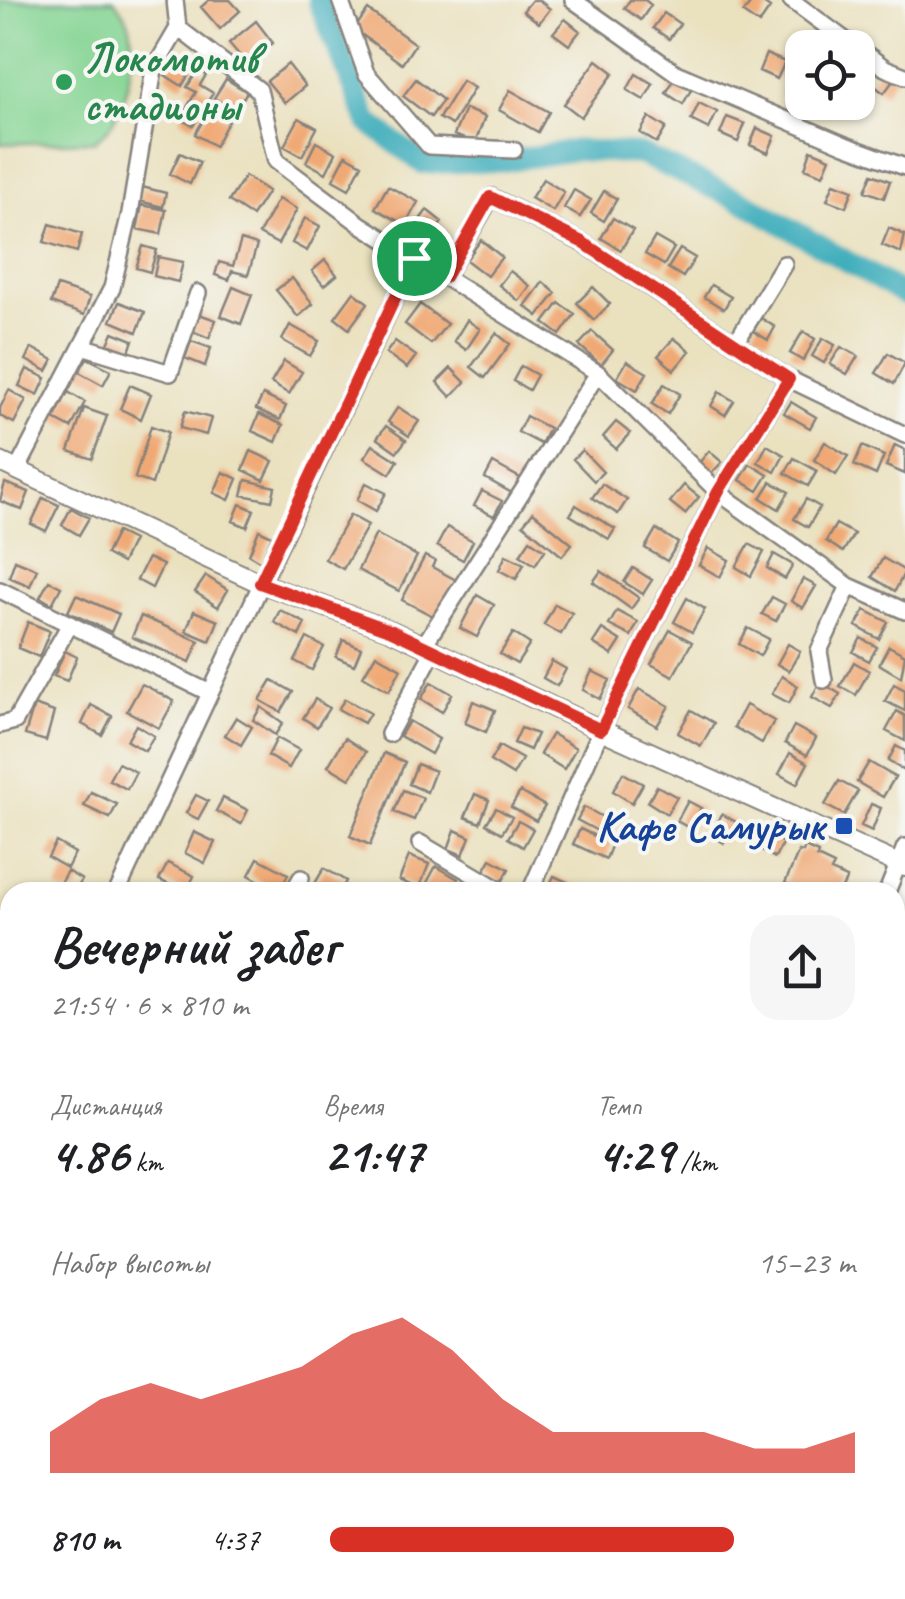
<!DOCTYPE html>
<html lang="ru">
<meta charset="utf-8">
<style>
body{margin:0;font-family:Caveat,sans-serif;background:#f6f6f6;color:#202124;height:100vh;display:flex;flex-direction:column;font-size:38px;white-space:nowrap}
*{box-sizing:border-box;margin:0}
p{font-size:32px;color:#757577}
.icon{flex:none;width:55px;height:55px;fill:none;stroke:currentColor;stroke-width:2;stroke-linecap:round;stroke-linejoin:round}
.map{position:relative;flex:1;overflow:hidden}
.side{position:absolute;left:0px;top:882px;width:905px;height:718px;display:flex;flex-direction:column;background:#fff;border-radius:30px 30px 0 0;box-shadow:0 2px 8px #0004}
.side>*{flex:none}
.tools{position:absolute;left:785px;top:30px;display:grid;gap:20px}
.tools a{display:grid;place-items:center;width:90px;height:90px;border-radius:20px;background:#fff;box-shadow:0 2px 8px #0004;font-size:50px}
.pin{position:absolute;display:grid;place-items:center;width:85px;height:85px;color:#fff;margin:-42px;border:5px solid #fff;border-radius:50%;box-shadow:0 2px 10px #0007}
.round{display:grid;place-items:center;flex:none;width:105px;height:105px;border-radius:30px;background:#f6f6f6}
.summary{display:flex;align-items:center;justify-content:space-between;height:170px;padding:0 50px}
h1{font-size:55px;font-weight:600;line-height:75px}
.figures{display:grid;grid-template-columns:repeat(3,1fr);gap:15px;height:170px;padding:10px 50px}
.figures div{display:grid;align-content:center}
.figures b{font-size:50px;font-weight:600}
.figures small{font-size:28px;font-weight:400}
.figures p{font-size:28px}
.chart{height:280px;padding:20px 50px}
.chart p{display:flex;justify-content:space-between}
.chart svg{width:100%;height:180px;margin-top:10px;fill:#d93025;opacity:.7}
ul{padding:0 50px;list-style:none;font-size:32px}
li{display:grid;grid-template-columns:160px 120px 1fr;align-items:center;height:75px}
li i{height:25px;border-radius:12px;background:#d93025}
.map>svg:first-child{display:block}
.green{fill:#84d493;stroke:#537b67;stroke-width:2.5}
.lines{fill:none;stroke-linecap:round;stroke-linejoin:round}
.river{stroke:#3faebc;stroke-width:22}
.building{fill:#f0a974}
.minor-casing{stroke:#86827d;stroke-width:20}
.major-casing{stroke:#86827d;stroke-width:22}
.minor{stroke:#fff;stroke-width:15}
.major{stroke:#fff;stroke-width:18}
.route-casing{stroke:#fff;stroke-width:20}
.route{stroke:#d93025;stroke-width:12}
.leisure-dot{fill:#2e9e5b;stroke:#f6f6f2;stroke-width:4}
.transit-dot{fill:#1a4fb4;stroke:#f6f6f2;stroke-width:4}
.labels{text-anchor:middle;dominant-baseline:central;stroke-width:8;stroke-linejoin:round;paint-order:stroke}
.leisure-label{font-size:42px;font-weight:bold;fill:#27864d;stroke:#f6f6f2;text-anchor:start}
.transit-label{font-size:42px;font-weight:bold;fill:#164399;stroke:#f6f6f2;text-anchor:end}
</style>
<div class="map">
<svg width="905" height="1599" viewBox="0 0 905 1599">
<rect width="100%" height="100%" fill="#f6f6f2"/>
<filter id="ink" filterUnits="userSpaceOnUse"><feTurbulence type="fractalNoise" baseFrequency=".01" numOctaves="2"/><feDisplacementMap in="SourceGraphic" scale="20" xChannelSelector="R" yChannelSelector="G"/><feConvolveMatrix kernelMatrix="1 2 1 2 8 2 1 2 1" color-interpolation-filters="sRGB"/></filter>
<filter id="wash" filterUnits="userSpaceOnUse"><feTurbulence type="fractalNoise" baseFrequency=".0048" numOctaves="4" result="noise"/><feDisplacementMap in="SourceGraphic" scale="40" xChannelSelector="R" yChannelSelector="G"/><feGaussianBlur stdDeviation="2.25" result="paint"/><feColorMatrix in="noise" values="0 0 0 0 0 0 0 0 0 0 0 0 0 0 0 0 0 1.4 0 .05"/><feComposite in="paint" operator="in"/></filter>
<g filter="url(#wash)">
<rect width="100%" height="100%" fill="#eae1bf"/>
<path class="green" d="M0,0H114C120,8 128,17 130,27C137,58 124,127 93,141L0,144Z"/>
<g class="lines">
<path class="river" d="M318,0L368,122L422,163L505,161L576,150L640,154L748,204L905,295"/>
</g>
<g id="blocks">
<path class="building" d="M209,0H230L240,11L220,29L201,7Z
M532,0H539L550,9L539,23L523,11Z
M630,0H645L651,5L641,20L624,8Z
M753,0H759L770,8L759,24L743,13Z
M368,10L415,44L402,64L354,29Z
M664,13L680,24L669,39L653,28Z
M565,19L580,31L569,45L553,33Z
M256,21L273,43L247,64L229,43Z
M822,29L837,40L832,48L810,45Z
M766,54L785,62L777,79L759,71Z
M177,55L194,66L182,86L165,75Z
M597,60L614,73L581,117L564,104Z
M288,64L305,86L285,103L267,81Z
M880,66L896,77L884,93L869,82Z
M198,70L206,75L200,85L213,93L193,126L180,119L196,92L187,87Z
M636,74L653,84L644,100L627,90Z
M675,78L692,88L683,104L666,93Z
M226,79L247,92L235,111L214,98Z
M416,79L443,100L431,117L403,96Z
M462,81L474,88L452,125L439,118Z
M510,90L549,112L538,132L499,110Z
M699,103L717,112L709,129L691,120Z
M210,109L229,120L215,146L195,134Z
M465,109L485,117L475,143L454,135Z
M649,117L666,128L657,143L640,133Z
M727,117L745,124L738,142L720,134Z
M299,118L317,128L302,156L284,146Z
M757,128L775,136L768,153L750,145Z
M316,142L336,153L326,173L306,162Z
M811,150L830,158L823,175L805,168Z
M180,153L200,162L190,184L170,174Z
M346,155L362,164L349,189L333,180Z
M872,174L890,181L884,198L865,191Z
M245,176L268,191L252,216L229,201Z
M543,179L564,192L553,211L531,198Z
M834,183L853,190L846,207L827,200Z
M388,186L418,202L405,225L375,208Z
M142,187L166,193L163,207L139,201Z
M574,190L591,200L580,217L564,208Z
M604,191L617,199L604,221L591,213Z
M278,199L297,209L278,244L259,234Z
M142,205L166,210L161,234L137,229Z
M427,210L442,222L427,243L411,232Z
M305,218L320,226L307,251L292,243Z
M613,218L633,230L621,250L601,238Z
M50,224L82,234L77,252L44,242Z
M889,228L905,235L901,253L882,245Z
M655,237L674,248L664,265L645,254Z
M241,240L257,245L248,275L232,271L229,280L215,275L219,262L233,266Z
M481,240L502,257L487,276L466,260Z
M143,246L157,250L150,272L136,268Z
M680,249L695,258L683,277L668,268Z
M158,257L183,262L178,282L154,276Z
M325,260L337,275L324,286L312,271Z
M510,271L530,286L519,301L499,285Z
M292,278L313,304L298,317L276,290Z
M543,282L556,293L538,316L525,306Z
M711,285L731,297L724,309L704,297Z
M57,286L90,297L84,315L51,303Z
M233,287L252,295L241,324L221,316Z
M593,287L610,304L594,320L577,303Z
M354,292L368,303L349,329L335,318Z
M119,302L145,312L137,332L111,321Z
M559,303L575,314L560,335L544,323Z
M420,304L447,324L431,344L405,324Z
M199,314L216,320L209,338L192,331Z
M761,318L775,327L768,340L753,331Z
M467,320L480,329L466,350L454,341Z
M290,325L319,341L310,356L282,340Z
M592,331L613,350L601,365L579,345Z
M803,331L815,339L803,361L790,353Z
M113,332L133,340L129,352L108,344Z
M496,333L510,344L485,378L471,367Z
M674,338L690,351L674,370L658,356Z
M823,338L835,345L824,363L812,356Z
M191,341L211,348L205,366L185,358Z
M395,341L416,356L407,368L386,353Z
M841,347L858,356L847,374L830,364Z
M32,348L53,360L47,371L26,360Z
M888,353L905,363L894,384L876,373Z
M87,358L111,370L103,385L79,372Z
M284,361L302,372L289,394L271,383Z
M627,361L647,373L637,390L617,378Z
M521,366L537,375L529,390L513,381Z
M451,368L465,382L451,397L437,382Z
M27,369L46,378L38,395L19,386Z
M664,384L680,394L668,414L652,404Z
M130,385L151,394L141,419L120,409Z
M9,390L26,400L14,423L0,416V408Z
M68,392L85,402L71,428L54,419Z
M719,392L734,401L725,415L711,406Z
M263,395L286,406L280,420L256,409Z
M791,402L816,417L810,428L784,413Z
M398,407L419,421L409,436L388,422Z
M84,408L107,416L92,459L69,451Z
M185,411L211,418L206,435L180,428Z
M259,414L283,425L276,442L252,431Z
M526,416L549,428L541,444L518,432Z
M616,422L630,433L616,449L603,437Z
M151,426L168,432L152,484L135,478Z
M386,426L406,440L397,452L377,438Z
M825,442L848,456L836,475L814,460Z
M373,445L398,461L390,474L364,458Z
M767,445L784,455L775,472L758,462Z
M895,445L905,450V474L886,466Z
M862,446L884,456L876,475L854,465Z
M582,450L603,472L594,481L573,459Z
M251,451L273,461L264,480L243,470Z
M709,451L722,462L711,474L699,463Z
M794,458L817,471L808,486L785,473Z
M493,463L520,478L512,493L485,478Z
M750,464L768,475L758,491L740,480Z
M223,472L238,479L229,500L214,493Z
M246,480L275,487L272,501L242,495Z
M771,482L789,492L779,509L761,498Z
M5,483L29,492L22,510L0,501Z
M366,483L386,493L376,511L357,500Z
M602,484L627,500L618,514L592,498Z
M684,485L699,497L685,514L670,502Z
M482,491L502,501L494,516L474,506Z
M43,498L59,505L46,531L31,524Z
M806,499L820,507L808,527L794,519Z
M240,504L254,510L247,527L233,521Z
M576,505L615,529L609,539L570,515Z
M71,508L89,518L79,535L62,525Z
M533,512L572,544L562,556L523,524Z
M350,515L368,525L343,569L325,559Z
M836,524L854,534L843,552L826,541Z
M447,527L473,541L463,560L437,546Z
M656,529L678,543L667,561L645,548Z
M259,530L272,536L261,562L249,555Z
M117,532L133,540L122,563L106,554Z
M376,534L417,556L399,591L358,570Z
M530,540L545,550L535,565L520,555Z
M749,544L764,552L751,576L736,567Z
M708,548L729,560L720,577L699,565Z
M774,554L793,565L785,579L767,568Z
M506,555L524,564L516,579L499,570Z
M425,556L435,561L432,567L456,580L437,618L402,600Z
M148,558L163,565L152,588L137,580Z
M883,558L905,571L895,591L872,577Z
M15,560L37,569L30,586L9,577Z
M633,568L652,580L643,594L624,582Z
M601,571L639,598L631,609L593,582Z
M206,576L228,590L218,607L195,592Z
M803,579L816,586L803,608L791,601Z
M49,581L61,587L52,604L40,597Z
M76,595L119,614L111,632L68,612Z
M477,595L494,605L477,637L460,628Z
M772,597L785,604L776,621L762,614Z
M687,598L705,609L692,632L674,622Z
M555,604L572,613L561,634L544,625Z
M280,610L305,623L299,636L274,622Z
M865,610L888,622L879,639L856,626Z
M194,611L218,621L210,641L186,631Z
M617,611L638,622L631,636L609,625Z
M141,616L199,641L190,662L132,637Z
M28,622L50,631L39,657L18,648Z
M748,628L769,639L760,656L739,644Z
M602,629L621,641L612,655L593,643Z
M670,630L692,642L673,676L651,664Z
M513,633L530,644L517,664L500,654Z
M307,638L324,647L312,670L295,661Z
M861,638L877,647L869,661L853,652Z
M343,640L361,648L354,665L336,657Z
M788,644L800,651L789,671L777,664Z
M889,646L905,655L901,677L879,664Z
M65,651L77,657L67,681L54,676Z
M376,654L401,669L389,691L363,676Z
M552,661L566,669L557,686L543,678Z
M854,662L869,671L856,695L840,686Z
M592,671L610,680L600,699L583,690Z
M782,676L798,686L789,703L772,694Z
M272,680L293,692L281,712L260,700Z
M431,682L452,694L442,712L421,699Z
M820,682L840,694L832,708L812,697Z
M142,684L174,701L159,728L127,711Z
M894,684L905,690V711L885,701Z
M639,689L669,706L657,726L628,709Z
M315,699L329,708L317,727L303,718Z
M345,699L370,713L364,723L338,709Z
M473,701L495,710L486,732L465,723Z
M34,705L54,712L46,741L25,735Z
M91,705L112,716L102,735L82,724Z
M746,705L774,721L762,743L734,727Z
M261,707L283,723L275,735L253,720Z
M691,710L714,723L701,746L678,733Z
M897,711L905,716V741L886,731Z
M236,717L252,727L241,745L225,735Z
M409,721L439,739L431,754L400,736Z
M136,725L154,736L145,751L127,741Z
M794,726L816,738L807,755L785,743Z
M521,728L537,734L530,750L514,743Z
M552,734L576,748L564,769L540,754Z
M277,738L299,750L289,768L268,756Z
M345,738L366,752L350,779L328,766Z
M499,746L522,759L513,775L490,761Z
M896,746L905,751V771L888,761Z
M384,753L405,762L370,845L350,836Z
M790,753L808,763L797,784L779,774Z
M869,762L895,777L883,797L857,782Z
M118,763L136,772L127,789L109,780Z
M417,764L435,771L427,792L409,784Z
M623,773L643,784L632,803L613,791Z
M839,781L858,791L844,815L825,805Z
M657,786L677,797L667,814L648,802Z
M403,790L423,798L414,820L394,812Z
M91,792L117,804L110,818L84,806Z
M520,792L545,806L536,821L511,807Z
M475,794L489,800L480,823L465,817Z
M196,795L208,801L198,819L186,813Z
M223,798L248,810L241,824L216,811Z
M688,801L701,808L689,828L677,821Z
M871,804L881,808L872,831L861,826Z
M584,807L612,822L605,835L577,820Z
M496,808L512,817L502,833L486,824Z
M722,814L736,822L724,843L711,835Z
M518,821L533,829L523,847L508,838Z
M580,829L612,844L606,859L573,844Z
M455,830L470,837L463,855L448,849Z
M194,832L215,842L205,863L185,853Z
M764,832L783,843L775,858L755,847Z
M56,842L75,853L67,868L48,857Z
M805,847L818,853L817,857L834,865L831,871L847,878L840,892H806L785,883L799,851L803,852Z
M409,856L429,864L419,889L399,880Z
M258,858L288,874L279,892L249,875Z
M491,859L509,869L502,882L484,871Z
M168,863L194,876L186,892L159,880Z
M436,866L458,879L451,892L423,890Z
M324,868L346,881L340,892H310Z
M67,871L82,880L75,892H64L57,888Z
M554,876L589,892H546Z
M0,1206L10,1210L9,1241L0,1237Z
M895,1381L905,1385L900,1414L895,1412Z"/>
</g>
</g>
<g filter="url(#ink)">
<use href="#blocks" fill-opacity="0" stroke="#86827d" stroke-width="2.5"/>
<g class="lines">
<g class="minor-casing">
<path id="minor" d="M175,0L178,28L259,90L276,161L360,224L598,373L718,492L849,586L905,611
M340,0L366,73L429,146L514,150
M573,0L676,73L845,145L905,167
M791,0L856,48
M858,48L885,68L905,76
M445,277L491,197L583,243L789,379L905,435
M736,342L784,264
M82,346L170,373L198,293
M17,470L112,288L130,213L154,69L178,28
M0,590L210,693
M424,645L598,373
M824,680L819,651L849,586
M0,725L15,721L70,624
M389,734L434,650
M420,843L503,892
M117,892L414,258
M293,892L301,878
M530,892L601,730L718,492L789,379
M887,892L905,847
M0,1140L10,1119
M895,1425L905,1429
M0,1478L10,1482
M0,1542L10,1548
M895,1566L905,1571
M86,1590L102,1599
M314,1590L338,1599
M698,1590L723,1599
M450,1599L453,1590
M600,1599L604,1590
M801,1599L805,1590"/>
</g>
<g class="major-casing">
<path id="major" d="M0,462L260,583L392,631L601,730L905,867"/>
</g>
<use href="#minor" class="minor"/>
<use href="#major" class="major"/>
</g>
</g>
<g class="lines" filter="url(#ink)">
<g class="route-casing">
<path id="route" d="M490,197L582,242L789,379L718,492L601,730L392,631L260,583L414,258L445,277Z"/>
</g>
<use href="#route" class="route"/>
</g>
<circle class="leisure-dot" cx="64" cy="82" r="10"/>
<rect class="transit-dot" x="834" y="816" width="20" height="20" rx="5"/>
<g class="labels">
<g class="leisure-label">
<text x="84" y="58">Локомотив<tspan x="84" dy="48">стадионы</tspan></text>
</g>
<g class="transit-label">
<text x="824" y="826">Кафе Самурык</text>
</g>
</g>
</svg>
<div class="tools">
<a><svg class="icon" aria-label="locate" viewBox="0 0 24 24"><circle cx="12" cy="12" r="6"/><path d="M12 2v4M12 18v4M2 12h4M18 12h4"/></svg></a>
</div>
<div class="pin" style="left:414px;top:258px;background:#1e9e55"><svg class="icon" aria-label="arrive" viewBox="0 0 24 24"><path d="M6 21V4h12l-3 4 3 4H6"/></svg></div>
<section class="side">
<div class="summary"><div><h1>Вечерний забег</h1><p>21:54 · 6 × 810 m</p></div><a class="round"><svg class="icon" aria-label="share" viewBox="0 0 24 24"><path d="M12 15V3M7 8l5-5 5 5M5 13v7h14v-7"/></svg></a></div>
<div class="figures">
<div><p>Дистанция</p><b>4.86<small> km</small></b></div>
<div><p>Время</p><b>21:47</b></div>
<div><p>Темп</p><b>4:29<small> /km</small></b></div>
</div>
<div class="chart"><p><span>Набор высоты</span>15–23 m</p>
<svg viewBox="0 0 160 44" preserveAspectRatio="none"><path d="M0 44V34L10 26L20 22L30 26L40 22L50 18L60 10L70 6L80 14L90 26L100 34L110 34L120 34L130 34L140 38L150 38L160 34V44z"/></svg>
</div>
<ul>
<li><b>810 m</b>4:37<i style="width:77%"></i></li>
</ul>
</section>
</div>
